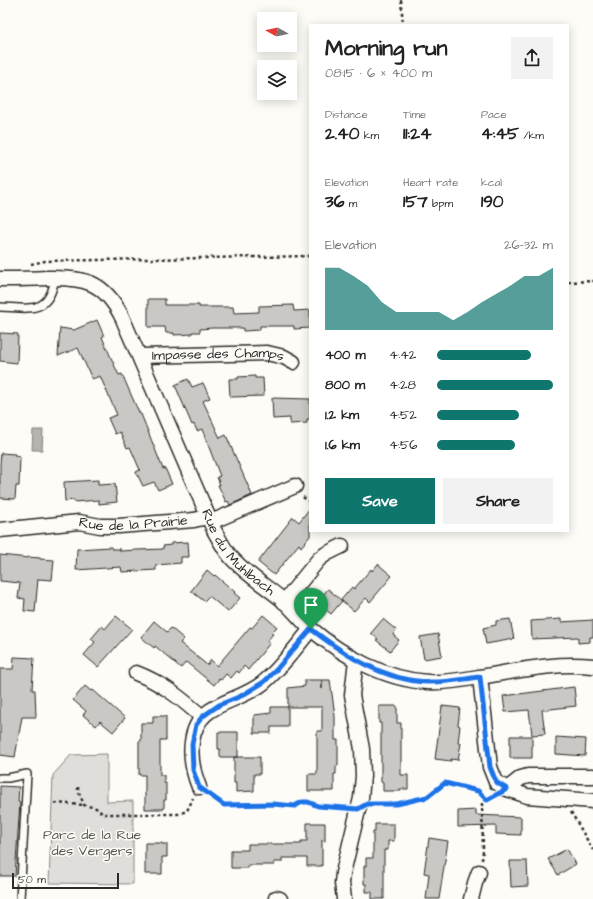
<!DOCTYPE html>
<meta charset="utf-8">
<style>
body{margin:0;font-family:"Architects Daughter",sans-serif;background:#f2f2f2;color:#222;height:100vh;display:flex;flex-direction:column;font-size:15px;white-space:nowrap}
*{box-sizing:border-box;margin:0}
p{font-size:13px;color:#767676}
.icon{flex:none;width:22px;height:22px;fill:none;stroke:currentColor;stroke-width:2;stroke-linecap:round;stroke-linejoin:round}
.map{position:relative;flex:1;overflow:hidden}
.panel{position:absolute;left:309px;top:24px;width:260px;height:508px;display:flex;flex-direction:column;background:#fff;border-radius:0px;box-shadow:0 2px 10px #0003}
.panel>*{flex:none}
.needle{width:26px;rotate:278deg}
.buttons{position:absolute;left:257px;top:12px;display:grid;gap:8px}
.buttons a{display:grid;place-items:center;width:40px;height:40px;border-radius:0px;background:#fff;box-shadow:0 2px 10px #0003;font-size:20px}
.scale{position:absolute;left:12px;bottom:10px;width:107px;box-sizing:border-box;padding-left:4px;border:2px solid #2b2b2b;border-top:0;font-size:11px;line-height:14px;white-space:nowrap;color:#2b2b2b;-webkit-text-stroke:3px #fdfcf7;paint-order:stroke}
.pin{position:absolute;display:grid;place-items:center;width:34px;height:34px;color:#fff;margin:-41px -17px;border-radius:50% 50% 50% 0;rotate:-45deg;box-shadow:0 0 4px #0007}
.pin .icon{rotate:45deg}
.round{display:grid;place-items:center;flex:none;width:42px;height:42px;border-radius:0px;background:#f2f2f2}
.summary{display:flex;align-items:center;justify-content:space-between;height:68px;padding:0 16px}
h1{font-size:22px;font-weight:700;line-height:30px}
.figures{display:grid;grid-template-columns:repeat(3,1fr);gap:6px;height:68px;padding:4px 16px}
.figures div{display:grid;align-content:center}
.figures b{font-size:17px;font-weight:700}
.figures small{font-size:11px;font-weight:400}
.figures p{font-size:11px}
.chart{height:112px;padding:8px 16px}
.chart p{display:flex;justify-content:space-between}
.chart svg{width:100%;height:72px;margin-top:4px;fill:#0f766e;opacity:.7}
.action{display:flex;gap:8px;margin-top:auto;padding:8px 16px}
.action a{flex:1;height:46px;border-radius:0px;background:#0f766e;color:#fff;font-size:16px;font-weight:700;line-height:46px;text-align:center}
.action a+a{background:#f2f2f2;color:#222}
ul{padding:0 16px;list-style:none;font-size:13px}
li{display:grid;grid-template-columns:64px 48px 1fr;align-items:center;height:30px}
li i{height:10px;border-radius:5px;background:#0f766e}
.map>svg:first-child{display:block}
.green{fill:#dfdeda;stroke:#858482}
.water{fill:#b5b4b1;stroke:#7e7d7b}
.building{fill:#c9c8c4;stroke:#2b2b2b}
.lines{fill:none;stroke-linecap:round;stroke-linejoin:round}
.lane-casing{stroke:#2b2b2b;stroke-width:10}
.street-casing{stroke:#2b2b2b;stroke-width:17}
.path{stroke:#2b2b2b;stroke-width:2.5;stroke-dasharray:3 3;stroke-linecap:butt}
.lane{stroke:#fdfcf7;stroke-width:7}
.street{stroke:#fdfcf7;stroke-width:14}
.route-casing{stroke:#fff;stroke-width:8}
.route{stroke:#1a73e8;stroke-width:5}
.labels{text-anchor:middle;dominant-baseline:central;stroke-width:3;stroke-linejoin:round;paint-order:stroke}
.street-label{font-size:14px;fill:#2b2b2b;stroke:#fdfcf7}
.park-label{font-size:14px;fill:#585857;stroke:#fdfcf7}
</style>
<div class="map">
<svg width="593" height="899" viewBox="0 0 593 899">
<rect width="100%" height="100%" fill="#fdfcf7"/>
<filter id="ink" filterUnits="userSpaceOnUse"><feTurbulence type="fractalNoise" baseFrequency=".025" numOctaves="2"/><feDisplacementMap in="SourceGraphic" scale="8" xChannelSelector="R" yChannelSelector="G"/><feConvolveMatrix kernelMatrix="1 2 1 2 8 2 1 2 1" color-interpolation-filters="sRGB"/></filter>
<g filter="url(#ink)">
<path class="green" d="M107,754V802L133,801V884L49,883L53,775L71,755Z"/>
<path class="water" d="M33,430H43L42,450H32Z"/>
<path class="building" d="M148,299H165V305H199V307H233L234,313L259,312V306L293,305L294,311L310,310V328L294,329V326H260V330L243,331V328H212L200,329V332H192V334L174,335V333H166L165,327H148Z
M97,320L104,336L102,337L116,369L119,375L122,374L136,406L140,414H141L163,469L165,468L172,484L158,490L154,482L143,486L136,472L140,470L130,447L127,448L120,432L115,434L108,418L117,415L100,376L92,379L78,348L58,356L60,328L74,330Z
M0,333L18,334L17,363L0,361Z
M255,376V378H263L264,396L230,397L229,379H238V377Z
M188,379L192,387L203,383L210,398L203,401L220,438L226,435L252,495L230,505L228,501L226,502L218,485H220L217,477L220,476L202,429L197,431L194,424L192,425L175,385Z
M272,398L310,399V419H307V423L290,424V418L273,419Z
M1,453L15,454V456L20,457L19,486H16L15,499L0,498V464Z
M98,480V485L115,484L117,502L99,504V500L74,502V500L65,501L64,482Z
M310,508V536L301,547L299,544L274,575L258,562L293,517L299,522Z
M188,542L189,557H181V563L156,565V570L122,572L121,567L76,570L77,549L111,547L112,549H120V551L137,550L163,549V546L171,545V543Z
M0,555L28,558V557L40,558V559L54,560L52,580L38,579L35,612L24,611L25,599L18,598L20,583L0,581Z
M378,564L392,576L370,602L366,598L354,611L341,600L352,587L354,589L371,569L372,571Z
M207,570L214,576L215,575L235,592L234,593L240,598L228,612L209,596L204,601L191,591Z
M328,589L342,601L331,614L317,602Z
M263,615L277,627L271,633L273,634L267,641L270,643L248,670L244,666L239,673L237,671L231,678L226,674L221,680L219,679L214,685L186,662L181,668L155,646L154,648L141,637L154,621L167,632L171,628L184,639L180,643L207,665L211,660L217,666L250,627L252,628Z
M116,616L132,629L98,667L84,655L95,642L91,639L102,626L105,629Z
M383,619L396,630L393,635L399,640L390,651L376,640L378,639L371,633Z
M510,619L514,639L486,644L483,628L496,625V621Z
M561,619V622L593,620V637H590V642L578,643V637L532,639L531,621Z
M438,634L442,656L424,659L420,637Z
M14,657L34,658L32,690H35L36,717H22L15,757L0,755V669H13Z
M305,680H322V689V680H330L335,716V740H338V766H336V774H334V791H308V774H317V731H322V707H288V688L305,686Z
M85,686L91,691L93,690L125,718L113,732L100,721L96,726L83,715L86,711L73,700Z
M574,687L576,706L542,710L545,734L532,735L529,710L505,712L503,696Z
M379,706H397V723H401V775H408V789H401V791H383V783L381,782V723H379Z
M442,706L460,708L458,725L460,726L458,743H461L458,760L451,759V761L435,759Z
M271,707H288V727H271V733H254V715L271,713Z
M153,716H166V740H160V775H164V783H166V800H164V809H145V775H139V741H141V723H153Z
M218,732H238V757H260V774H254V791L236,792V783H234V757H238H220V749H218Z
M510,736H532V758H510Z
M556,737L586,739L585,756L556,754Z
M0,786L19,787L18,802H20L15,876H0Z
M476,810V815L521,817V835L496,834V826L458,827V811Z
M307,823H325V841L322,840V866H307V858H282V862H274V865H248V868H231V850H248V844H301V841H307Z
M375,824H394V841H388V850H384V899H372V892H366V884H364V866H366V858H373V832H375Z
M429,838L448,841L439,899H426L429,874L424,873Z
M145,843H162V844H167V857H162V874H145Z
M567,849L576,864L558,875L548,859Z
M510,861H527L528,886L511,887Z"/>
<g class="lines">
<g class="lane-casing">
<path id="lane" d="M0,307C30,308 49,315 55,278
M0,778H8L27,774L20,899"/>
</g>
<g class="street-casing">
<g id="street">
<path id="s1" d="M0,279C15,279 31,279 46,278C84,277 104,281 122,317L214,530C219,539 224,549 230,556C246,575 268,587 286,603C294,611 302,621 311,629C343,656 386,680 428,682C445,683 462,680 479,677C517,671 554,662 593,666"/>
<path id="s2" d="M140,356L267,353L284,357L293,362"/>
<path d="M211,522L295,486"/>
<path id="s3" d="M0,530L79,522L100,526H119L194,520L208,517"/>
<path d="M284,602L319,559L326,554L342,546"/>
<path d="M136,673C162,683 181,698 202,717"/>
<path d="M480,677L490,767L496,782L507,789L527,796L593,801"/>
<path d="M199,787C193,772 190,757 192,742C197,701 235,705 263,683C281,668 296,647 311,629"/>
<path d="M507,789L521,778L528,776H593"/>
<path d="M276,898L280,899"/>
<path d="M344,899L342,883L343,873L361,798L363,776L362,749L352,695L356,660"/>
<path d="M471,899L475,883L479,872"/>
</g>
</g>
<path class="path" d="M401,0L403,25
M31,264L45,261L310,256
M568,282L593,281
M303,497L310,503
M78,787V790L84,805L96,808L103,814H178L187,811L193,798
M210,795L224,805L273,804L295,806L302,802H308L318,806L346,808
M55,803L84,805
M374,804H397L427,797L445,783L478,791L487,800
M571,812L593,850
M482,860L483,851L482,803L494,796"/>
<use href="#lane" class="lane"/>
<use href="#street" class="street"/>
</g>
</g>
<g class="lines" filter="url(#ink)">
<g class="route-casing">
<path id="route" d="M311,629C345,655 383,680 427,682C445,683 462,679 480,677L490,767L496,782L507,789L487,800L478,791L445,783L427,797L397,804H367L358,809L318,806L308,802H302L295,806L273,804L224,805L199,787L193,770L192,744L196,725L202,717L219,705L241,696L264,682L276,670Z"/>
</g>
<use href="#route" class="route"/>
</g>
<g class="labels">
<g class="street-label">
<text stroke="none"><textPath href="#s2" startOffset="78">Impasse des Champs</textPath></text>
<text stroke="none"><textPath href="#s3" startOffset="134">Rue de la Prairie</textPath></text>
<text stroke="none"><textPath href="#s1" startOffset="403">Rue du Muhlbach</textPath></text>
</g>
<g class="park-label">
<text x="92" y="835">Parc de la Rue<tspan x="92" dy="16">des Vergers</tspan></text>
</g>
</g>
</svg>
<div class="buttons">
<a><svg class="needle" viewBox="-14 -14 28 28"><path d="M0-13l5 13h-10z" fill="#e53935"/><path d="M0 13l5-13h-10z" fill="#767676"/></svg></a>
<a><svg class="icon" aria-label="layers" viewBox="0 0 24 24"><path d="M12 4l9 5-9 5-9-5zM3 14l9 5 9-5"/></svg></a>
</div>
<div class="scale">50 m</div>
<div class="pin" style="left:311px;top:629px;background:#1e9e55"><svg class="icon" aria-label="arrive" viewBox="0 0 24 24"><path d="M6 21V4h12l-3 4 3 4H6"/></svg></div>
<section class="panel">
<div class="summary"><div><h1>Morning run</h1><p>08:15 · 6 × 400 m</p></div><a class="round"><svg class="icon" aria-label="share" viewBox="0 0 24 24"><path d="M12 15V3M7 8l5-5 5 5M5 13v7h14v-7"/></svg></a></div>
<div class="figures">
<div><p>Distance</p><b>2.40<small> km</small></b></div>
<div><p>Time</p><b>11:24</b></div>
<div><p>Pace</p><b>4:45<small> /km</small></b></div>
</div>
<div class="figures">
<div><p>Elevation</p><b>36<small> m</small></b></div>
<div><p>Heart rate</p><b>157<small> bpm</small></b></div>
<div><p>kcal</p><b>190</b></div>
</div>
<div class="chart"><p><span>Elevation</span>26–32 m</p>
<svg viewBox="0 0 160 44" preserveAspectRatio="none"><path d="M0 44V6L10 6L20 11L30 17L40 27L50 33L60 33L70 33L80 33L90 38L100 33L110 27L120 22L130 17L140 11L150 11L160 6V44z"/></svg>
</div>
<ul>
<li><b>400 m</b>4:42<i style="width:81%"></i></li>
<li><b>800 m</b>4:28<i style="width:100%"></i></li>
<li><b>1.2 km</b>4:52<i style="width:71%"></i></li>
<li><b>1.6 km</b>4:56<i style="width:67%"></i></li>
</ul>
<div class="action"><a>Save</a><a>Share</a></div>
</section>
</div>
